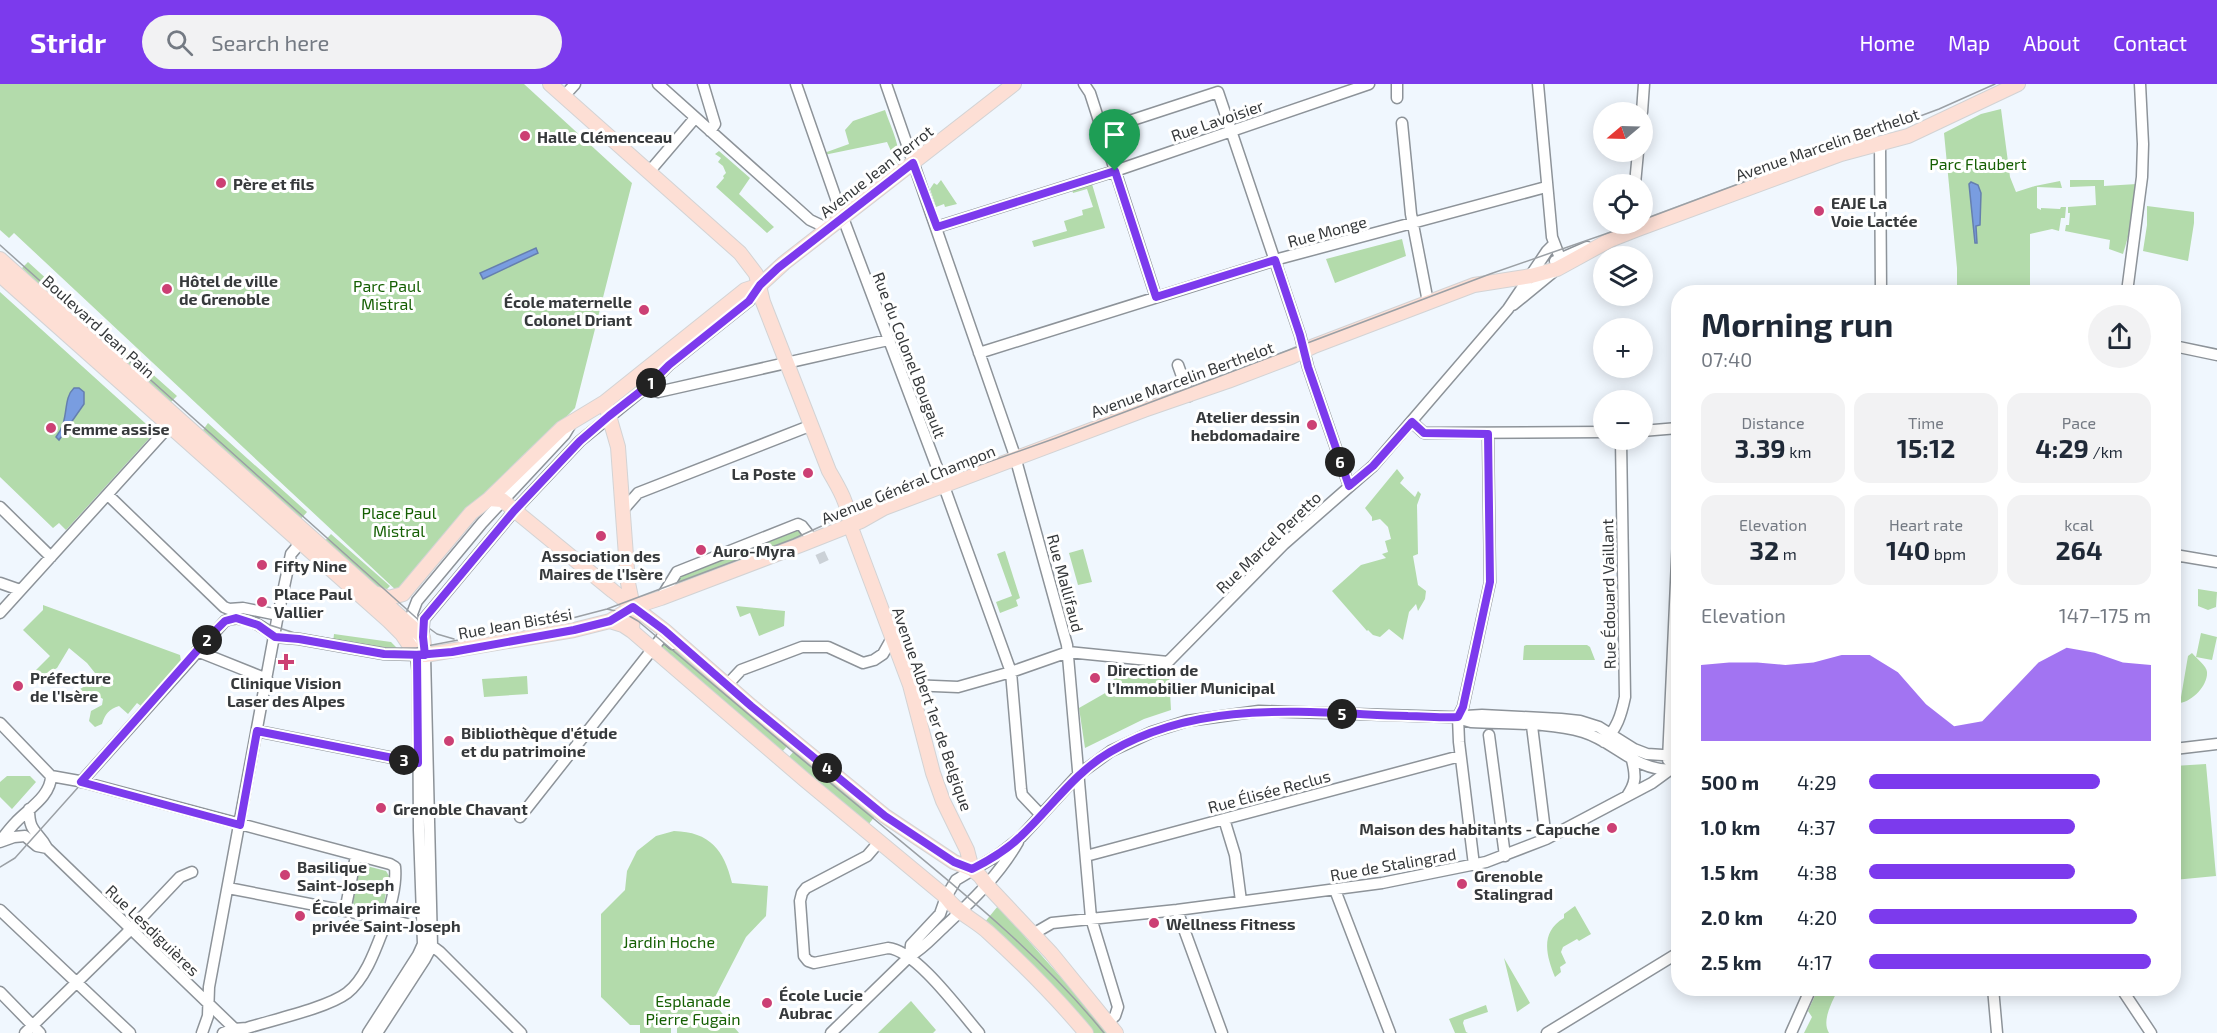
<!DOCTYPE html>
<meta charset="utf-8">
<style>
body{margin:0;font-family:"Exo 2",sans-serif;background:#f2f2f3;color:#1f2937;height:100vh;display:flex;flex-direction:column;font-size:22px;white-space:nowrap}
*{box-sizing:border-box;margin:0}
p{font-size:20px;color:#747a83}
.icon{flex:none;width:33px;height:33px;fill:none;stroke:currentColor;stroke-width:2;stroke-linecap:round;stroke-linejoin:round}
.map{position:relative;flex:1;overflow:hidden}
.details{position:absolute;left:1671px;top:201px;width:510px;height:711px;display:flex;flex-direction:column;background:#fff;border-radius:24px;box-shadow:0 3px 15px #0003}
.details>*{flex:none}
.needle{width:39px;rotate:251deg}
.controls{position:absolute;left:1593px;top:18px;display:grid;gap:12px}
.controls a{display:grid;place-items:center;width:60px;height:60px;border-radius:50%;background:#fff;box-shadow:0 3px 15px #0003;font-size:30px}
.pin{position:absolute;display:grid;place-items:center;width:51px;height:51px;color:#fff;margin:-62px -26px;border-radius:50% 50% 50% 0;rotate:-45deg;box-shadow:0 0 6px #0007}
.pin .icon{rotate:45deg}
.km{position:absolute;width:30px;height:30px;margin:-15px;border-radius:50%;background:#222;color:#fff;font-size:16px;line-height:30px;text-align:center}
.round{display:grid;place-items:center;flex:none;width:63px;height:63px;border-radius:32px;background:#f2f2f3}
.overview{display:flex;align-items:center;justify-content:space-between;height:102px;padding:0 30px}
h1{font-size:33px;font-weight:700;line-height:45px}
.figures{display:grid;grid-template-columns:repeat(3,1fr);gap:9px;height:102px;padding:6px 30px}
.figures div{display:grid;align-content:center;border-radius:15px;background:#f2f2f3;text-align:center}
.figures b{font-size:26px;font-weight:700}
.figures small{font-size:16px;font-weight:400}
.figures p{font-size:16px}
.chart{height:168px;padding:12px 30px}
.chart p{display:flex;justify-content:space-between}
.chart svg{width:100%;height:108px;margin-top:6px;fill:#7c3aed;opacity:.7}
ul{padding:0 30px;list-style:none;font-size:20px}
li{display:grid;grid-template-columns:96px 72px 1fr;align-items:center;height:45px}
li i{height:15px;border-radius:8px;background:#7c3aed}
header{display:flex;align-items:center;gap:36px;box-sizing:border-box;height:84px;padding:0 30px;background:#7c3aed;color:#fff}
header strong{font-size:28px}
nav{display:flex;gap:33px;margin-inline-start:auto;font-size:21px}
.search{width:420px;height:54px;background:#f2f2f3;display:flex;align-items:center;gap:15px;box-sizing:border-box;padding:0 21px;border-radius:33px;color:#747a83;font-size:22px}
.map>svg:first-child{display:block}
.green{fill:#b3dbab}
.water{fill:#799de0;stroke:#657fae;stroke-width:1.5}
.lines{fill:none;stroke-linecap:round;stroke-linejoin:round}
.minor-tunnel{stroke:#cbd1d7;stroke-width:10;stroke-dasharray:10 5;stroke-linecap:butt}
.minor-casing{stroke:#8d9399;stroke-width:13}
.major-casing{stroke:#d3d3d4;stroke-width:16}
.minor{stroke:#fff;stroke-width:10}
.major{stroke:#fddfd5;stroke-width:14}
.tram{stroke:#9ba0a5;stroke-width:1.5}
.route-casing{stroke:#fff;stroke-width:12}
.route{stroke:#7c3aed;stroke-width:8}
.poi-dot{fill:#cc4074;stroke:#fff;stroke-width:2}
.labels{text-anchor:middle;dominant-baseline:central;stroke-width:6;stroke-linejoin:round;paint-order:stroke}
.street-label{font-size:16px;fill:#36393b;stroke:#fff}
.poi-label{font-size:16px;font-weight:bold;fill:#36393b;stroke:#fff;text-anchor:start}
.park-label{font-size:16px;fill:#155f03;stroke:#fff}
</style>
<header>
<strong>Stridr</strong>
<div class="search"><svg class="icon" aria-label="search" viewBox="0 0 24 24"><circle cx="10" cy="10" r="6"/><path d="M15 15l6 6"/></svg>Search here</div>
<nav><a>Home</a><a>Map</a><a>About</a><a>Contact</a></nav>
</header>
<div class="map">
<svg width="2217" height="949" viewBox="0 0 2217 949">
<rect width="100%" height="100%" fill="#f0f7fe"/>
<path class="green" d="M0,0H524L632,99L575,324L487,413L398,508L14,149L9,154L0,146Z
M2001,25L2010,93L2016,108L2035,102L2060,97L2062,104L2037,103V124L2041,126V124L2060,125L2061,123H2066L2065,134H2061L2059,147L2052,145L2030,150V203L2025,208H1957V184L1944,49L1981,30Z
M885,26C890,42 903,65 897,81L887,58L824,71V69L849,60L845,46L853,37Z
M719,67L750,94L739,110L774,143L767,149L716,103L724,94L723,92L726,89L723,82L718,78L721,74L715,70Z
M941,96L957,120L945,123L944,120L936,123L930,105L934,99L937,101Z
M2070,96H2104V102L2137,100L2132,139L2123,170L2109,165L2110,156L2065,147L2066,141H2069L2070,129H2068V123L2096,121L2095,102L2070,103Z
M1092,100L1105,144L1034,163L1032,157L1067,147L1064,137L1083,131L1082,126L1093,123L1087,105L1073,109L1072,106Z
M2147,122L2194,128V139L2188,177L2143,167L2147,141Z
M1402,155L1406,172L1335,199L1326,175Z
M28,178L83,228L75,236L36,201L33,195L22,184Z
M0,208L155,348L66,446L59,439L53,444L0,393Z
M112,254L177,312L169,320L105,263Z
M208,339L307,428L299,437L214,361L212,355L203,346Z
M1397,385L1404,394L1400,399L1415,413L1418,407L1421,410L1417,421L1418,470L1413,472L1418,501L1426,507L1425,515L1418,527L1416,520L1409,528L1403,556L1389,545L1380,553L1373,551L1368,546L1367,547L1332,507L1361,481L1386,474L1382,470L1388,468L1385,457L1391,455L1388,443L1380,435L1372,437V433L1365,424Z
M800,445L807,452L670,504L678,491Z
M331,450L390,502L384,508L323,459Z
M1083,465L1092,498L1078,501L1069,469Z
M1005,467L1020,514L1016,516L1018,522L1000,529L996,518L1012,512L997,470Z
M2198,505L2217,508L2216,523L2208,526L2198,522Z
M43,521L180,571L181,577L141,622L137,619L128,630L119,622C109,625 105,630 102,640L95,643L89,637L91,627L102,621L103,615L98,612L86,617L80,605L99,594L87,579L69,564L57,584L39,594L33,589L50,572L23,546L43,526Z
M736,522L785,527L784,542L759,552L750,529L740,533Z
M2201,549L2217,553L2212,576L2196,573Z
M334,550L391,558L400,567L333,559Z
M665,556L790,659L781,669L658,561Z
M1526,561H1587L1590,563L1595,576H1523L1524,562Z
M2192,569C2196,574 2207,582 2207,588C2208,601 2193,617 2180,619L2188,572Z
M1113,585L1169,590L1171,626L1144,635L1085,664L1079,624L1114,604Z
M527,592L528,610L484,613L482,595Z
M796,665L876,731L868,741L787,675Z
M2206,680L2216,792L2174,796V682Z
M7,692H30L36,698L12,725L0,713V698Z
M674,747C710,748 724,766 732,799L768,802L766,832L746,853L714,915L716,922L739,949H677V942H671V949H640V941H630L601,913V830L625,806L627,787L637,767L656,752Z
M363,781L386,787L389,792L383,825L378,828L356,824L353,819L359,784Z
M998,822L1110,949H1091L984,839Z
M1575,822L1591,850L1579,857L1577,855L1563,863L1561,868L1566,879L1560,883L1561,888L1555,893C1546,871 1540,848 1564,834V830Z
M1504,874L1530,919L1517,928Z
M1818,905H1838C1833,917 1821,936 1829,949H1804L1812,933L1808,927Z
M911,917L936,946L933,949H878Z
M1486,921L1488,928L1464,936L1463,939L1466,948L1468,949H1455L1449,935Z"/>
<path class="water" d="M1971,98L1978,101L1981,109L1980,141L1976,142L1977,159H1975L1969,100Z
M536,164L538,169L483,195L480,189Z
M74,304H79L84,308V320L59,356L56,353C70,336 62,315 74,304Z"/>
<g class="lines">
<path class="minor-tunnel" d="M820,469L826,482"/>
<g class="minor-casing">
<path id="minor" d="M658,0L810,136L829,145
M703,0L715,40L710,47
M796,0L840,126L941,394L1011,588L1021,705L1022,711L1041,731
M886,0L1014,369L1067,561L1091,834L1118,923L1115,932L1108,938
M1084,0L1090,9L1156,213
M564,12L575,0
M1397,14V0
M1642,28L1644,0
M1402,39L1411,130L1428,218
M1102,46L1218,8L1300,251L1308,283L1349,402
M1880,60L1881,208
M649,88L695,34
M1635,100L1638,68
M937,143L1115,87L1369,0
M1555,177L1587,163
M2127,208L2142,93L2143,60L2140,0
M1513,221L1557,185L1560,174L1552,153L1538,0
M2174,262L2217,271
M979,269L1282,174L1546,103
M1178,281L1189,312
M646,297L658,308L888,256
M1412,338L1424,349L1604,348
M1642,347L1678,344
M108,411L224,523L229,525L243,524L278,531
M0,423L51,473
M623,426L638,409L812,341
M2174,478L2175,471L2217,478
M0,499L20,506
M661,514L677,488L798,440L802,442L813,456
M0,529L173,338
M275,553L299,555L384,570L416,571
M423,553L424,535L514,427L580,357L650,300L669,281L749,217L760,201
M197,567L267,595
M727,601L741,586L802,563H828L863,579L874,576L883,570L892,554
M910,601L958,603L1011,588L1068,568L1168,578L1284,460L1373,382L1508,225L1547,167L1554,160
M1464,636L1471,638C1506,640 1550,638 1583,648C1616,658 1633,686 1672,686
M0,639L51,692L79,697L390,780L395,783C397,803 389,827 383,846C375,867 365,895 347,909C327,924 272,936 247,944L234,945L223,949
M1532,642L1546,755
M257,647L418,679
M1489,651L1505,772
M1604,658C1617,644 1621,632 1625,613L1621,356
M2174,665L2217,660
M1668,676L1678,454
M81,698L225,537C242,529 263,542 275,553
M1627,712C1636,699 1636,692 1632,676
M29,725C29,750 38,746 47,764L239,949
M520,733L662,553H665L673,560
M1224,735L1235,771L1241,817
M0,757C5,751 10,744 16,738C28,725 51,712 51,692
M0,758L14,753L25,752L37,762L47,764
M879,758L867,772L806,804L802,809L800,817L804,872L808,877L814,879L888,864C916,866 960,927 979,949
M1086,772L1460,672
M1474,781L1459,658L1458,633L1463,623L1490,498L1488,350
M228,804L387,835L427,845
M1335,806L1390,949
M0,826L130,949
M1177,826L1222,949
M345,827L356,772
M1033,850L1052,839L1177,826L1382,799L1486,778L1546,755L1652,699L1678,680
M426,860L432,862L440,868L521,949
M910,872L911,861L940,830L946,813L956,796L998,771L1021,753L1078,691L1111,667L1152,648L1187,637L1259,627L1449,633L1482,631L1561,635L1580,637L1599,643L1634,665L1647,670L1678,672
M1993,904L1997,949
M2121,904L2151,949
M0,908L40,949
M25,949L126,850L180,793L192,788
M202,949L208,932L209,903L277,536L291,470L306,452
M368,949L418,871L423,860L419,746L418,591L412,530L417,517L482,439L565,350L571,340
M377,949L425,875L432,862L425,571
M831,949L910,872C924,864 933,853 945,842C972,817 999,791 1018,758
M1547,949L1678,869
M1791,949L1811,904"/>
</g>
<g class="major-casing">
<path id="major" d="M550,0L740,169L756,190L763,218L829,387C839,404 849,421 850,441L910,601L933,689L943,717L967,766L972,785
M0,175L423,553L425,571
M0,191L389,537L402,550L416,571H425L574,546L610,537L633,523L661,514L803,460L861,437L884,424L1144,326L1228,297L1291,273L1314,262L1474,201L1531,192L1557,185L1610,156L1638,145L1841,70L1908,52L2018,0
M605,318L618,363L628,499L633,523L632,547
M489,415L502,416L613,507L664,546L751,622L885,732L954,778L972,785L980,792L986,800L1051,869L1116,949
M374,509L389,514L403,510L471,429L489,415L562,344L605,318L745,206L760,201L784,179L1014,0
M610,537L623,541L632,547L805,696L946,813C956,828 975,836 988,848C1023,880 1056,913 1086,949"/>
</g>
<use href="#minor" class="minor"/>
<use href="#major" class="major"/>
<path class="tram" d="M1642,136L1939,25L1995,0
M0,161L422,539L437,550L454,555
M607,525L624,529L638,537C714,601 790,666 868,730C951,799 1036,865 1104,949
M0,783L15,774L215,550L231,537L244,533L295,549L386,564H416L565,536L607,525L793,455L857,426L932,398L1056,354L1490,190L1634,140"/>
</g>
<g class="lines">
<g class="route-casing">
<path id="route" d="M1115,87L937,143L913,79L778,184L760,201L749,217L669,281L650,300L609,332L580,357L514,427L424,535L423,553L425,571L384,570L299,555L275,553L258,541L236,534L225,537L210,552L81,698L240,741L257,647L418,679L417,571L452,568L574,546L610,537L633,523L664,546L751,622L885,732L954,778L972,785C990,776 1007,766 1021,752C1051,724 1074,689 1110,668C1202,614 1307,629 1408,632C1425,632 1442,634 1458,633L1463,623L1490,498L1488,350L1424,349L1412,338L1373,382L1349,402L1308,283L1300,251L1275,176L1156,213L1115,87"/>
</g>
<use href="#route" class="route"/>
</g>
<g class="poi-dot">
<circle cx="525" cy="52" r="6"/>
<circle cx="221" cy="99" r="6"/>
<circle cx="1819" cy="127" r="6"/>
<circle cx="167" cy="205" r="6"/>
<circle cx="644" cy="226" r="6"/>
<circle cx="1312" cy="341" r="6"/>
<circle cx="51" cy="344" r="6"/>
<circle cx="808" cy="389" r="6"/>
<circle cx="601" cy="452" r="6"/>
<circle cx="701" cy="466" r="6"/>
<circle cx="262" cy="481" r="6"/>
<circle cx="262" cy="518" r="6"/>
<path d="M283 569h6v6h6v6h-6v6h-6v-6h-6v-6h6z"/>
<circle cx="1095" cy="594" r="6"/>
<circle cx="18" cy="602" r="6"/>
<circle cx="449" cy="657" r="6"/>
<circle cx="381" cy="724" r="6"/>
<circle cx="1612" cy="744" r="6"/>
<circle cx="285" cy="791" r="6"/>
<circle cx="1462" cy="800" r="6"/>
<circle cx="300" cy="832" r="6"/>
<circle cx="1154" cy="839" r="6"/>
<circle cx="767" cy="919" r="6"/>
</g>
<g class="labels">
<g class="street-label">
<text transform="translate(1217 36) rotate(-19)">Rue Lavoisier</text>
<text transform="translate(1827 60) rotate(-19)">Avenue Marcelin Berthelot</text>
<text transform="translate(876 87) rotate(-38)">Avenue Jean Perrot</text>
<text transform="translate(1327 147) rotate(-15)">Rue Monge</text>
<text transform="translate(99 242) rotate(42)">Boulevard Jean Pain</text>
<text transform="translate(910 271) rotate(69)">Rue du Colonel Bougault</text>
<text transform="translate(1182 295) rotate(-20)">Avenue Marcelin Berthelot</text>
<text transform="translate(908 400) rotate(-22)">Avenue Général Champon</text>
<text transform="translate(1268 458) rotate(-44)">Rue Marcel Peretto</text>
<text transform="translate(1066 499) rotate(75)">Rue Mallifaud</text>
<text transform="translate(1608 510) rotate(-91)">Rue Édouard Vaillant</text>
<text transform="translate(515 539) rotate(-10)">Rue Jean Bistési</text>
<text transform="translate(933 625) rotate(71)">Avenue Albert 1er de Belgique</text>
<text transform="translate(1269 707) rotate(-15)">Rue Élisée Reclus</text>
<text transform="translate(1393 780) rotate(-10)">Rue de Stalingrad</text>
<text transform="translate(153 846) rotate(44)">Rue Lesdiguières</text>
</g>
<g class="poi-label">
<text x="537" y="52">Halle Clémenceau</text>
<text x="233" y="99">Père et fils</text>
<text x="1831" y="118">EAJE La<tspan x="1831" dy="18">Voie Lactée</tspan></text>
<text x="179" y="196">Hôtel de ville<tspan x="179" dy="18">de Grenoble</tspan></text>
<text x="632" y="217" text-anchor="end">École maternelle<tspan x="632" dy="18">Colonel Driant</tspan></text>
<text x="1300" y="332" text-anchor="end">Atelier dessin<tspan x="1300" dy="18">hebdomadaire</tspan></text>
<text x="63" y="344">Femme assise</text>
<text x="796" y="389" text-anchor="end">La Poste</text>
<text x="713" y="466">Auro-Myra</text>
<text x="601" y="471" text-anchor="middle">Association des<tspan x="601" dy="18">Maires de l'Isère</tspan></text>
<text x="274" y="481">Fifty Nine</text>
<text x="274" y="509">Place Paul<tspan x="274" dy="18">Vallier</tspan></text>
<text x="1107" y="585">Direction de<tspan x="1107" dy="18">l’Immobilier Municipal</tspan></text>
<text x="30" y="593">Préfecture<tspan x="30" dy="18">de l'Isère</tspan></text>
<text x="286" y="598" text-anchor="middle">Clinique Vision<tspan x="286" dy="18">Laser des Alpes</tspan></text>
<text x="461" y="648">Bibliothèque d'étude<tspan x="461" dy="18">et du patrimoine</tspan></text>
<text x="393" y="724">Grenoble Chavant</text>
<text x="1600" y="744" text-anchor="end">Maison des habitants - Capuche</text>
<text x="297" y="782">Basilique<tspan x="297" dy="18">Saint-Joseph</tspan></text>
<text x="1474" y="791">Grenoble<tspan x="1474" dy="18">Stalingrad</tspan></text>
<text x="312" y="823">École primaire<tspan x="312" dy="18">privée Saint-Joseph</tspan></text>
<text x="1166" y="839">Wellness Fitness</text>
<text x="779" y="910">École Lucie<tspan x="779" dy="18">Aubrac</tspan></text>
</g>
<g class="park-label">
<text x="1978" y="79">Parc Flaubert</text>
<text x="387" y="201">Parc Paul<tspan x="387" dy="18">Mistral</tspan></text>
<text x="399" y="428">Place Paul<tspan x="399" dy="18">Mistral</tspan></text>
<text x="669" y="857">Jardin Hoche</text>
<text x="693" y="916">Esplanade<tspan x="693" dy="18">Pierre Fugain</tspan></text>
</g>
</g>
</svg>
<div class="controls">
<a><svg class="needle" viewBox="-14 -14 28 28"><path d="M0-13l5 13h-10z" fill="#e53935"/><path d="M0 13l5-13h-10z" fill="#747a83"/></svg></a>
<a><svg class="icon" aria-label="locate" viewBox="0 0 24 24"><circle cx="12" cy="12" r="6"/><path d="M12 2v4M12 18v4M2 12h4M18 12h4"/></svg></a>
<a><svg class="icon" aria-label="layers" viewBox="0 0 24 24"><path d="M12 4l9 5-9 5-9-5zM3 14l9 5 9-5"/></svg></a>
<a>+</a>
<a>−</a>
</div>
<div class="pin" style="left:1115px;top:87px;background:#1e9e55"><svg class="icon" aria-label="arrive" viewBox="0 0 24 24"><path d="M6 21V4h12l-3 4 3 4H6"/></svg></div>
<b class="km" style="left:651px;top:299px">1</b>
<b class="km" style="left:207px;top:556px">2</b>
<b class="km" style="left:404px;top:676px">3</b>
<b class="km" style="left:827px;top:684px">4</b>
<b class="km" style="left:1342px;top:630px">5</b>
<b class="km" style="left:1340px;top:378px">6</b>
<section class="details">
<div class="overview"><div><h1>Morning run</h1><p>07:40</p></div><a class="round"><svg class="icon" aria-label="share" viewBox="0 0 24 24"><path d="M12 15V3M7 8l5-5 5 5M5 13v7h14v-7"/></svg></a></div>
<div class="figures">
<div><p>Distance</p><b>3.39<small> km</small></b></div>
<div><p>Time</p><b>15:12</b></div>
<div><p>Pace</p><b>4:29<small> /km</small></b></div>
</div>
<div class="figures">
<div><p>Elevation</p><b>32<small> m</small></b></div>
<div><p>Heart rate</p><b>140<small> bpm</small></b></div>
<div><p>kcal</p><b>264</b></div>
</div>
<div class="chart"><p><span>Elevation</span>147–175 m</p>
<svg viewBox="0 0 160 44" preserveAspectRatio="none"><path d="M0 44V13L10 12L20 12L30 13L40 12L50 9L60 9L70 16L80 29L90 38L100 36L110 24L120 12L130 6L140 8L150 12L160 13V44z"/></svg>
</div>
<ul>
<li><b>500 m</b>4:29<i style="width:82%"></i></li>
<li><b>1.0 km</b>4:37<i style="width:73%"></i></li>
<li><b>1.5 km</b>4:38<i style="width:73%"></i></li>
<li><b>2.0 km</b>4:20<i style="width:95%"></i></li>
<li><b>2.5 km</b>4:17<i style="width:100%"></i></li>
</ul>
</section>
</div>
